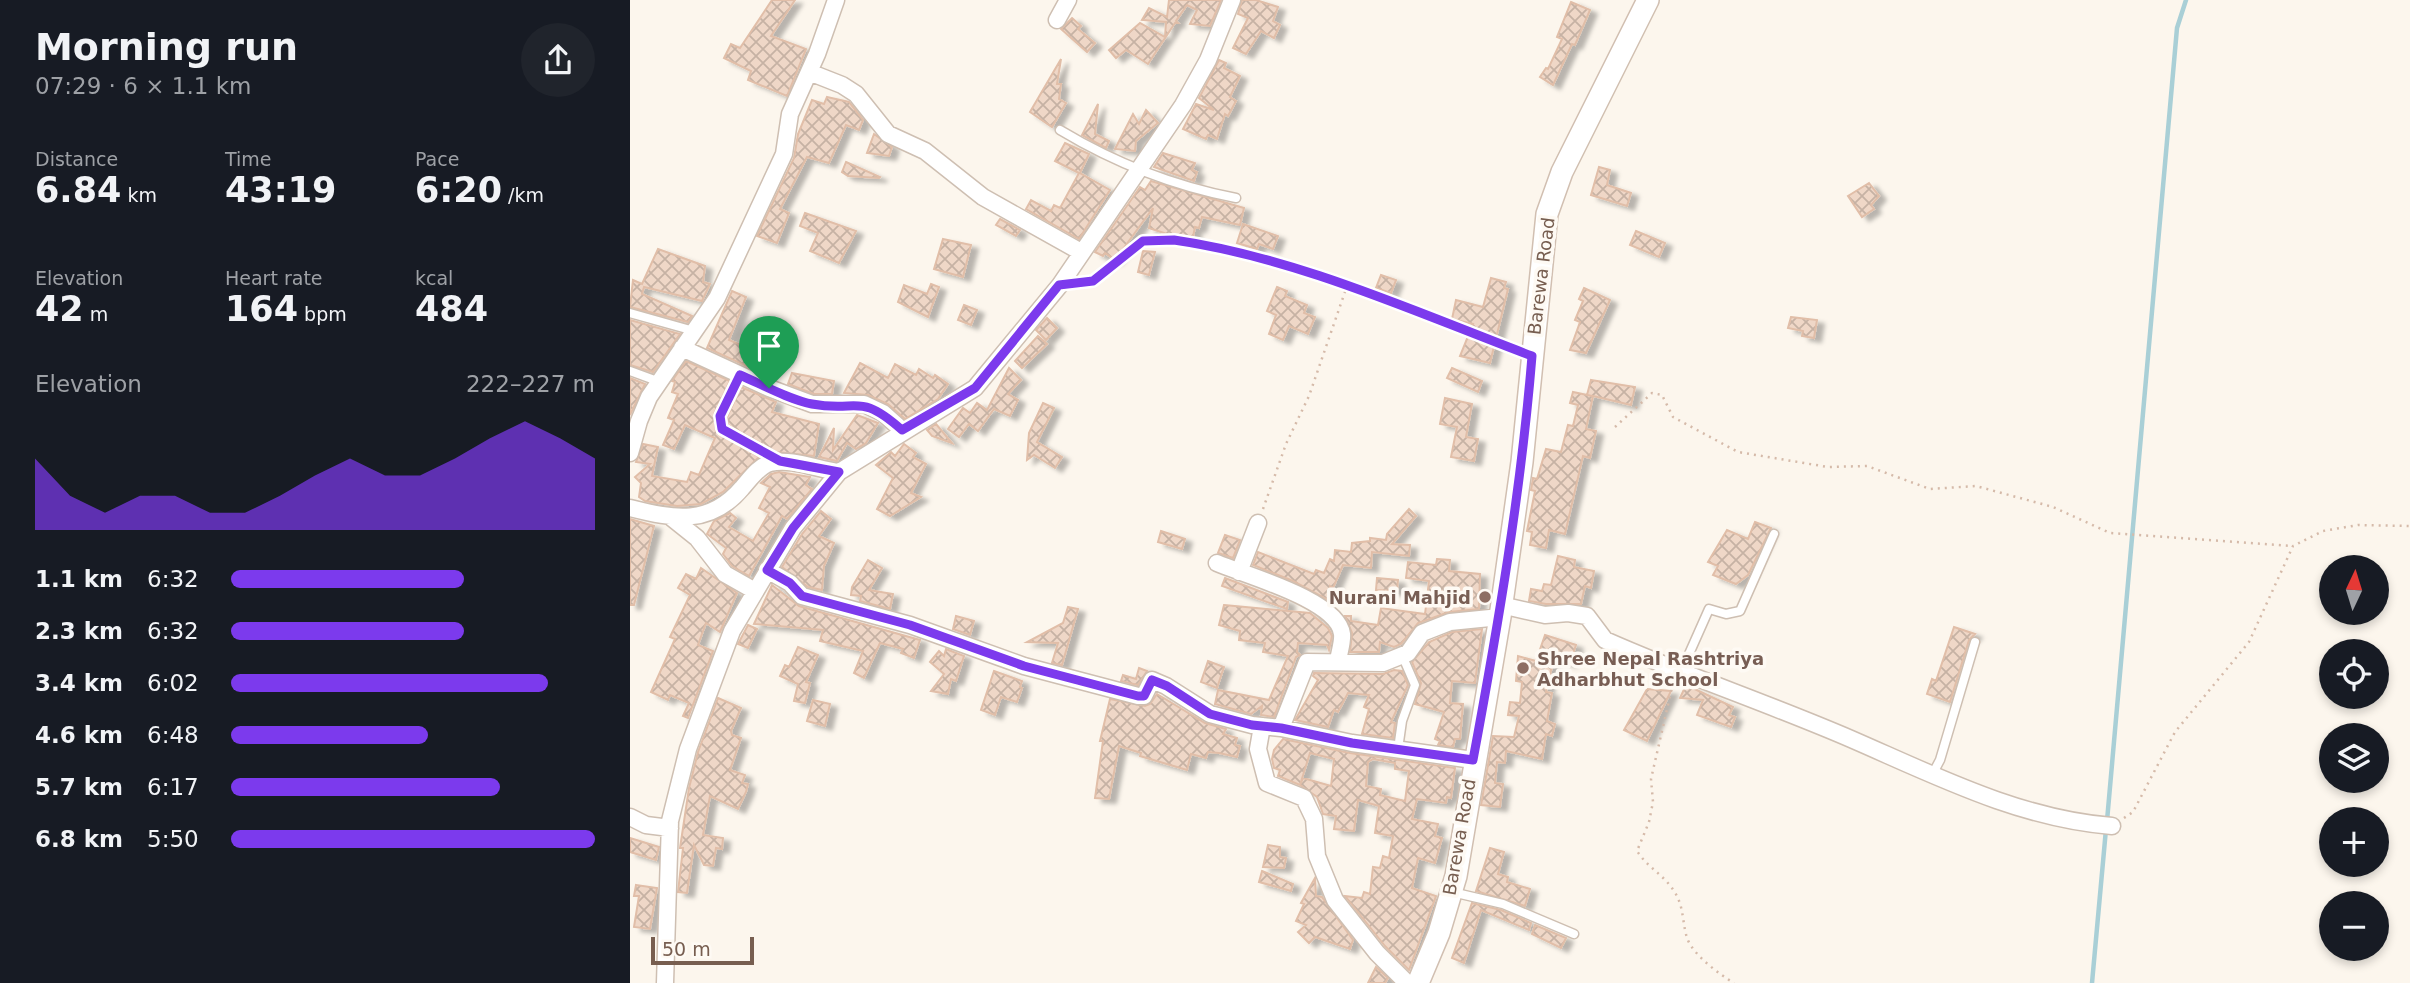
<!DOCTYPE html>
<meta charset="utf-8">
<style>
body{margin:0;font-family:"DejaVu Sans",sans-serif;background:#20242c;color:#f1f3f6;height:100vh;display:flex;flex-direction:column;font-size:26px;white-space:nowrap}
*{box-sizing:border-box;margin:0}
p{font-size:23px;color:#9ea1a6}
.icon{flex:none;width:38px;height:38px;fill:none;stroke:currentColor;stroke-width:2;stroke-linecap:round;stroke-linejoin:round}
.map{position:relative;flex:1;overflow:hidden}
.sheet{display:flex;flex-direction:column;background:#171b24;width:630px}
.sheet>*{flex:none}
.needle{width:46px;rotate:4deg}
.buttons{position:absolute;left:1689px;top:555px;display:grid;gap:14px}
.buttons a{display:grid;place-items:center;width:70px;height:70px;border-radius:50%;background:#171b24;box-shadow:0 4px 10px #0003;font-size:35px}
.scale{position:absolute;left:21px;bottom:18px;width:103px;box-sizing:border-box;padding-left:7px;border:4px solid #775e50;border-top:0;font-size:19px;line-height:24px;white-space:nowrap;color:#775e50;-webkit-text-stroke:5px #fefaf4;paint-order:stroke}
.pin{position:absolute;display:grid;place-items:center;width:60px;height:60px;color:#fff;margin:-72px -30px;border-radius:50% 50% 50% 0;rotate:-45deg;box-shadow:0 0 7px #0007}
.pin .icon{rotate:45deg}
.round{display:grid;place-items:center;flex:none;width:74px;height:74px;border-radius:37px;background:#20242c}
.summary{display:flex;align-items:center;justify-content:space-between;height:119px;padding:0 35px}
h1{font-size:38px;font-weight:700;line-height:52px}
.stats{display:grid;grid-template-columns:repeat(3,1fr);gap:10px;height:119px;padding:7px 35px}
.stats div{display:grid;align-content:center}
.stats b{font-size:35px;font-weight:700}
.stats small{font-size:19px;font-weight:400}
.stats p{font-size:19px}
.chart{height:196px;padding:14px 35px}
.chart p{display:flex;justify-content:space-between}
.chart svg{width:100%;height:126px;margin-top:7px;fill:#7c3aed;opacity:.7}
ul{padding:0 35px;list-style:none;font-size:23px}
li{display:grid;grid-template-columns:112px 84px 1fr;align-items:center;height:52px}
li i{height:18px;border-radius:9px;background:#7c3aed}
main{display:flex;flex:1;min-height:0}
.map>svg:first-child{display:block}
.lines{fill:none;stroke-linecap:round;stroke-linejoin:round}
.stream{stroke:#a9cfd6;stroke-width:4.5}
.building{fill:url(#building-cross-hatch);stroke:#e1bea8;stroke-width:2;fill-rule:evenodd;filter:url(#shadow)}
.lane-casing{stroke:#cebfb2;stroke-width:11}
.street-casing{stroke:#cebfb2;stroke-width:19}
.secondary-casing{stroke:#d1bfb1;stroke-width:24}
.path{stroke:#d5baa9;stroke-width:2.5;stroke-dasharray:2 5;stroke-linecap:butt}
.lane{stroke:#fff;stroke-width:8}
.street{stroke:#fff;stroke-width:16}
.secondary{stroke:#fff;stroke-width:21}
.route-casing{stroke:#fff;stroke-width:14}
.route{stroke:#7c3aed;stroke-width:9}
.education-dot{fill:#8d6e63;stroke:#fefaf4;stroke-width:2.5}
.labels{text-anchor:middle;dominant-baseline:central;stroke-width:7;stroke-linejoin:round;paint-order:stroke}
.street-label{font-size:18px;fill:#775e50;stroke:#fefaf4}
.education-label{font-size:18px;font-weight:bold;fill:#785e54;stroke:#fefaf4;text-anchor:end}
</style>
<main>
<section class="sheet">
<div class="summary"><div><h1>Morning run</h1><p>07:29 · 6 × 1.1 km</p></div><a class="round"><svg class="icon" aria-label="share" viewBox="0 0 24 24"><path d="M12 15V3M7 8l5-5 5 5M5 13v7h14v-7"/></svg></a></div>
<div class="stats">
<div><p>Distance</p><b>6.84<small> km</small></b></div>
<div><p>Time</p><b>43:19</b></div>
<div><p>Pace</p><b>6:20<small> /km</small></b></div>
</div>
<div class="stats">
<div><p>Elevation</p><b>42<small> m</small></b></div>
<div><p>Heart rate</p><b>164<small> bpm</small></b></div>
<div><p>kcal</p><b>484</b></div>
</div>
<div class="chart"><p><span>Elevation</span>222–227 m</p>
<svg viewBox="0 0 160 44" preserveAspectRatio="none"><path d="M0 44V19L10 32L20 38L30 32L40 32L50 38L60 38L70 32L80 25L90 19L100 25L110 25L120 19L130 12L140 6L150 12L160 19V44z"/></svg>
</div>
<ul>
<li><b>1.1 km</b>6:32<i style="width:64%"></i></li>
<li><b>2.3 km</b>6:32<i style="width:64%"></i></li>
<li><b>3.4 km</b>6:02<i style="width:87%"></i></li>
<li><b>4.6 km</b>6:48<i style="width:54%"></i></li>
<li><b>5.7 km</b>6:17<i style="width:74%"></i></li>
<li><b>6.8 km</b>5:50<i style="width:100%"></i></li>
</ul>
</section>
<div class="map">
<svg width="1780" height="983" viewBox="0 0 1780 983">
<defs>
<pattern id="building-cross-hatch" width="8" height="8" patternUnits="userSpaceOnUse" patternTransform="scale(1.75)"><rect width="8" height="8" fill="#efd7c7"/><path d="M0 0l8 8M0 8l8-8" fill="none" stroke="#c6b2a4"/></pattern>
<filter id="shadow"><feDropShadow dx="7" dy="4" stdDeviation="2" flood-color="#0004"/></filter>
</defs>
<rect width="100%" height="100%" fill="#fcf6ed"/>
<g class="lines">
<path class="stream" d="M1477,821L1547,28L1556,0
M1462,983L1476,829"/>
</g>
<path class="building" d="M142,0H165L141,36L176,49L157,96L118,80L121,71L94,58L101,44L110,48Z
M539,0H591L580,26L560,24L567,10L557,5L546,21L548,23H545L518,64L496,50L486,58L479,50L510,23L535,37L536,22L512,20L519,8L537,17Z
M612,0H626L648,7L643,21L650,25L644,38L631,31L616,54L603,48L618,18L608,14Z
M941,2L960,10L945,45L942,44L923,85L910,77L916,68L918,69L932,39L927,37Z
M442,18L451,26L448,29L465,43L457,52L431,29Z
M431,59L427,84H431L429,99L436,103L422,127L400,112Z
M589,60L596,63L594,68L610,76L600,97L606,101L598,116L595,114L587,139L578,135L576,139L553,129L566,104L584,110L569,98Z
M197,97L219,102L233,120L229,130L216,125L199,163L177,157L150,209L159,213L147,243L127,236L164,158L168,134L182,100L194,104Z
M468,104L465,134L479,141L476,148L452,135Z
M516,110L528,123L506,141L505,151L485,149L503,114L509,124Z
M244,134L262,147L259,156L237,153Z
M435,143L459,154L450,173L480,190L449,239L396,209L401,200L421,211L424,205L430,208L449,173L425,161Z
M533,153L565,163L562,170L567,172L564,181L524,167Z
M216,162L250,177L249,178L218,176L212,172Z
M969,167L980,170L977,185L1001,193L997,206L961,195Z
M521,181L614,208L610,225L572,217L569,228L565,227L563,237L537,234L519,228L523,208L485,260L475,253L473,256L465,252L510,187L515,190Z
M1239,183L1249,196L1241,205L1244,209L1232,217L1218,196Z
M175,213L226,231L209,263L180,251L188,233L170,226Z
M370,219L390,230L386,236L366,225Z
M613,224L648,236L643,249L629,244L627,249L607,243Z
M1006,231L1035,243L1029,257L1000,245Z
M313,239L341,245L333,277L304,269Z
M28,249L75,266L73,282L80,284L72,301L14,287L12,294L62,316L58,322L0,307L3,280L12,284Z
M513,251L525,252L519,275L508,272Z
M751,275L766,280L761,293L746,288Z
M861,278L876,282L874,288L878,289L860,363L830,356L843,324L822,319L826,300L853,307Z
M301,284L309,287L298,317L268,302L274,285L297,294Z
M647,287L657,291L655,296L677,305L674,313L685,317L678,334L659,326L653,340L639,334L646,315L637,311Z
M954,288L980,300L956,353L940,350L950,322L945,320L953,301L949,299Z
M102,291L116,297L99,340L140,357L132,373L77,348Z
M334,305L347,310L341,325L328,320Z
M1161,317L1187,320L1184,338L1172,336L1173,331L1158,328Z
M417,318L427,328L416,340L406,330Z
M0,320L50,334L23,372L0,365Z
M408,336L417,344L392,368L385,361Z
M56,361L100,381L84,414L86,431L129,457L93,492L71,504L47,506L15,501L9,497L11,483L5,477L20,464L6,462L13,444L28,447L22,476L57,482L61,472L69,475L85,438L55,425L44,449L33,445L44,420L38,418L48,394L42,392L45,382L42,381Z
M230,363L258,378L265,364L286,375L289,369L303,378L305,375L318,384L308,399L275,419L258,404L238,395L214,393Z
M379,368L391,380L378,394L388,400L380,416L364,409L348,431L339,424L329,437L318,429L333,408L340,413L347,403L357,410Z
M822,368L852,381L848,392L817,378Z
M162,373L204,381L202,394H184L158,384Z
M0,378L15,384L0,415Z
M961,380L1005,387L1001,405L963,396L956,429L966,431L960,458L953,456L935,534L919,530L916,548L900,545L902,532L897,531L905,491L901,490L903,478L907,479L916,449L931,452L938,425L943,426L948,405L940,403L943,392L962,396L957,395Z
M111,387L146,402L142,412L189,424L184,456L146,452L98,425L97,417Z
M815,398L842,404L836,437L848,439L844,461L821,457L827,427L810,424Z
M413,403L424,408L407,442L432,457L425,468L404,455L397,460L399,433Z
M227,415L248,423L236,443L226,449L217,443L207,461L189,457L204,428L203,450Z
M306,424L322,443L302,436L297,430Z
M274,444L286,453L283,457L296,464L281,493L291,497L260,516L247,509L263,478L246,465L261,452L265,456Z
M149,472L180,477L176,485L182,489L157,519L152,516L119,576L102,566L93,554L96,548L77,534L84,521L100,513L106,518L99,527L123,541L139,513L129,508L140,487L131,483L141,474Z
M779,509L786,516L762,544L780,545L779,556L742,552L741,568L713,565L703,588L700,586L698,600L663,581L623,565L628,552L684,574L686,570L694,573L700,559L704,561L705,550L721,552L722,543L740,541V538L756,540L757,534Z
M191,511L201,519L189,536L204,543L194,566L192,590L178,587L152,567L172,534Z
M0,519L24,526L4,605H0Z
M1125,522L1141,528L1118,575L1106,584L1083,575L1088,566L1078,562L1097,530L1118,539Z
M531,531L555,539L552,549L528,542Z
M595,535L610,540L603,558L588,553Z
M928,556L945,560L944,567L964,571L961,588L955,586L951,604H916L899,601L901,589L912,591L914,584L921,585Z
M807,559L820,560L819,571L850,574L849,609L819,612L788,623L771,644L764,647L750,642L749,652H720L722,633L715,616H721V621L748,625L751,608L795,614L799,581L776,578L778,562L806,565Z
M238,560L252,568L239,590L263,594L260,609L230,601L231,596L221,595L222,587Z
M71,568L107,593L90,632L76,623L68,645L83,651L58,718L53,716L59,703L40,695L38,700L21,692L45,639L40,637L60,595L48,588L56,574L66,579Z
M595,578L658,602L657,609L592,586Z
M747,578L768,580L767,591L746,590Z
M142,585L169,606L290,640L284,658L271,653L273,649L250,643L234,678L224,673L233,651L190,641L193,630L124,624Z
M594,605L680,613L698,628L702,636L699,650L697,645L668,643L667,652L670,655L666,657L644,717L631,715L632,706L621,714L585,704L588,690L639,700L658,656L633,652L635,643L609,640L610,631L589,625Z
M438,607L448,609L432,665L422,663L428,643L397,642L433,623Z
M326,616L344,621L340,635L323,629Z
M118,625L127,629L118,648L108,644Z
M1324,627L1345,634L1339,640L1320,702L1297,694L1302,679L1306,681Z
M852,629L845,683L822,681L820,703L833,704L830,739H825L823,747L808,745L810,741L805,739L814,712L785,704L791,683L782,662L799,642L822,632Z
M915,635L946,645L940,663L924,658L916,692L922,693L917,721L925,724L922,736L916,734L912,759L876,751L875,763L867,762L865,783L873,784L870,807L851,805L863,736L884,737L889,716L878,715L880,702L890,703L892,682L886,681L888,656L906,661Z
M168,647L188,655L176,682L180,683L175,703L164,701L168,684L150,676L155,665L159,667Z
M316,649L334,656L326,681L321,679L318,694L301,691L314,674L300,662L309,651L314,656Z
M578,661L594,667L587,688L571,682Z
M509,668L517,671L508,685L491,681L493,675L506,679Z
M764,670L772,671L778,685L761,722L765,723L763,738L732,734L739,709L734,707L739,695L718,693L708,712L704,710L698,727L665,720L688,680L683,676L684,673L753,674Z
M364,671L392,681L390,687L392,688L387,702L371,697L365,715L351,710Z
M1056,685L1103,707L1099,715L1105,717L1101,727L1067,715L1073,700L1050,698Z
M1017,689L1041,691L1017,741L994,730Z
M527,694L575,723L596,729L593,734L607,738L605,745L610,746L607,757L589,753L578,752L576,758L561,754L557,770L510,756L511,753L489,746L479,799L465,798L473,741H470L480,699L515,706L520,704Z
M88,698L111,708L101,731L102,735L111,738L100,770L115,775L112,783L118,784L116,792L108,809L80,796L73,835L93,838L92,849L86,848L83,866L74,865L64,845L57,893L48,892L53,848H50L59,788L68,752Z
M183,700L200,704L195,726L177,721Z
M653,739L720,753L825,768L821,798L817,797L816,803L787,799L782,819L808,824L805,836L812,838L805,863L788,858L782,888L806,896L779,970L755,946L715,896L732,898L734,892L740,894L743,867L750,868L753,856L759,858L763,836L745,833L749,806L728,800L724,831L704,829L706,816L693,814L687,797L670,785L673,778L701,786L704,759L680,753L670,785L648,776L650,770L644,768L642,759L644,750ZM743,759L765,763V769L779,771L775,801L750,795L751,789L736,786L738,762Z
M0,838L29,847L26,860L0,852Z
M638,845L650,847V857L656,858L654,868L633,867Z
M860,848L874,852L868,874L878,877L877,882L900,889L895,906L846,891Z
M632,871L663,884L661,891L629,882Z
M685,878L686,896L692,897L723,940L720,949L685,937L679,943L668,932L676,925L666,921L674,904L671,903Z
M6,885L27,888L20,929L4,927L9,896H4Z
M842,903L871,910L901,923L899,930L851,910L834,963L822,958Z
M905,925L936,938L931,948L902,934Z
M746,967L758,978L755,983H738Z"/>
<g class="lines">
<g class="lane-casing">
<path id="lane" d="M430,130C485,163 543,186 606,198
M0,313L64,331
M0,371L30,382
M110,375L90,416L92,429L148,460
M1051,672L1079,609L1096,614L1110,611L1144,534
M768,749L772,721L785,685L772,655
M1302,775L1310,760L1345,642
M822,892L873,904L944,934"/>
</g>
<g class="street-casing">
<path id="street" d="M427,20L438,0
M179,72L212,85L226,94L258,134L295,151L353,197L451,252
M52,348L139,388L182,404H234L253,413L272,430
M0,453L9,421L19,397L87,298L154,154L160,114L187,54L206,0
M0,508C44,519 80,526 112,488C120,479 129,466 140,463C162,458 186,469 209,472L345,388L430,285L553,105L578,60L602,0
M42,518L67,538L95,574L125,591
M587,563C615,575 708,600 712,634C713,642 709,653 708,661
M137,570L160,583L172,596L280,625L394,666L508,696H514L522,680L536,686L580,714L622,725L651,728L722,743L843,760
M609,572L628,523
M871,605L915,615L938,613L957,616L975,640C1056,676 1140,704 1221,739C1304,775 1390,819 1482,826
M632,726L628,749L637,783L674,798L684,819L687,856L705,900L747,953L777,983
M651,728L677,662L753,663L778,653L792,633L820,622L870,617
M0,817L16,825L40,828
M35,983L40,821L58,749L102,631L163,528L209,472"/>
</g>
<g class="secondary-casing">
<path id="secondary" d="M788,983L809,933L826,876L870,617L892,462L917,214L932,172L1018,0"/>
</g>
<path class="path" d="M450,283C481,279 495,244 516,241C579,231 678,272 737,294C787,312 837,331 887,350
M985,427L1022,393L1032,395L1043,417L1108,452L1198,467L1237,466L1300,489L1346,486L1423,507L1480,533L1663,546
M633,509L656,444L679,396L717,286
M1043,683L1021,779L1023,802L1019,822L1007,851C1017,867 1034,875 1044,891C1054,906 1052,921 1057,938C1063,955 1089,974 1104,983
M1494,818L1503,812L1545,732L1619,642L1663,546L1693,531L1728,525L1780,526"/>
<use href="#lane" class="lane"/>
<use href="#street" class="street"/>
<use href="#secondary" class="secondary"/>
</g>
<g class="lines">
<g class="route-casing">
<path id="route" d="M544,240C668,258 785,312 902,356C891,492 868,626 843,760L722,743L651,728L622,725L580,714L537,686L522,680L514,696H508L394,666L280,625L172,596L160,583L137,570L163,528L209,472L150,461L92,429L90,416L110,375C133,385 158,399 182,404C229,413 228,391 272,430L345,388L429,285L463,281L513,241Z"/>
</g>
<use href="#route" class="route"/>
</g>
<g class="education-dot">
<circle cx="855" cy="597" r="7"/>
<circle cx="893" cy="668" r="7"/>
</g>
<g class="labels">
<g class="street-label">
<text transform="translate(911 276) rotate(-83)">Barewa Road</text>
<text transform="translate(829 837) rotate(-80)">Barewa Road</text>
</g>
<g class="education-label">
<text x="841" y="597">Nurani Mahjid</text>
<text x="907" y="658" text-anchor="start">Shree Nepal Rashtriya<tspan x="907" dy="21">Adharbhut School</tspan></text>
</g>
</g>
</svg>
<div class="buttons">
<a><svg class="needle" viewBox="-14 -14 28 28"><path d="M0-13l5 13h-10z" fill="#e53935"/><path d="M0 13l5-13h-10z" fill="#9ea1a6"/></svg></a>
<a><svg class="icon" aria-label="locate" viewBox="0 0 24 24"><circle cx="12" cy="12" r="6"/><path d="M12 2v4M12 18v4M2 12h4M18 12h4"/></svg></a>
<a><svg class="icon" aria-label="layers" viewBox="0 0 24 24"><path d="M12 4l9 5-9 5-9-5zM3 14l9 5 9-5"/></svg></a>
<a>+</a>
<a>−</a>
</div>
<div class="scale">50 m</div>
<div class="pin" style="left:139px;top:388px;background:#1e9e55"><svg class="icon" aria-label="arrive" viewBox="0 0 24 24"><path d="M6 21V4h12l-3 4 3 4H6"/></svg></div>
</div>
</main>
